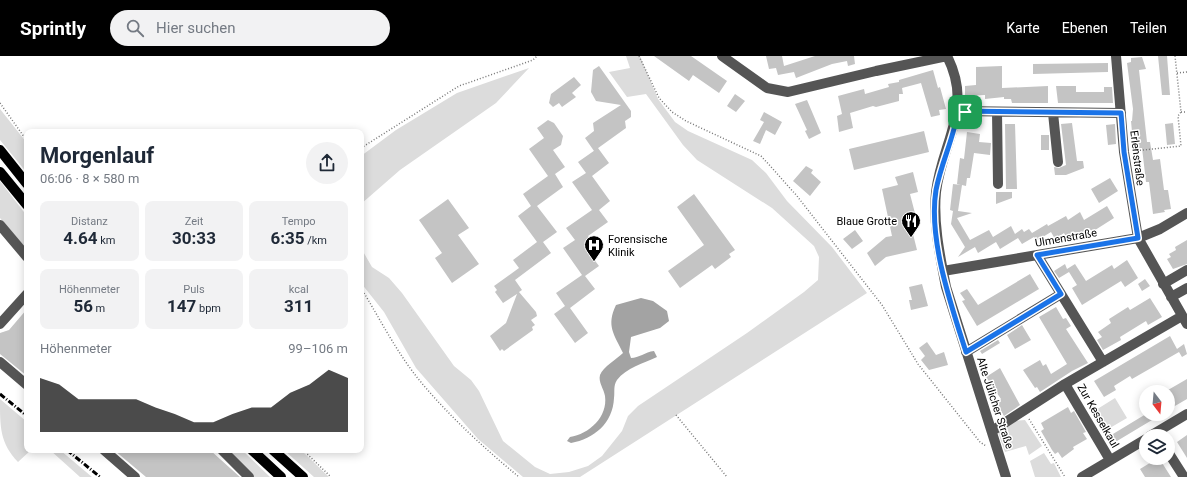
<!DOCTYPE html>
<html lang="de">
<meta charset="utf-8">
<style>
body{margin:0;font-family:Roboto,sans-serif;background:#f2f2f3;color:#1f2937;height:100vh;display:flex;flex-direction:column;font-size:15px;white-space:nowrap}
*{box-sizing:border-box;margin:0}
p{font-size:13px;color:#747a83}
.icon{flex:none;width:22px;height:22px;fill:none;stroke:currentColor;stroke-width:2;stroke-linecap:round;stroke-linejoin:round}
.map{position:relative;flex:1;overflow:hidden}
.panel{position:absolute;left:24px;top:73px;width:340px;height:324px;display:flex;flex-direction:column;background:#fff;border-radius:8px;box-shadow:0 2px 10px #0003}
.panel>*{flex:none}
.needle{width:26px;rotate:164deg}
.controls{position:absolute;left:1139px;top:329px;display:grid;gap:8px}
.controls a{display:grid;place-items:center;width:36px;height:36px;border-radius:50%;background:#fff;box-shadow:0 2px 10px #0003;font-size:20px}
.pin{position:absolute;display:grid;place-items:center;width:34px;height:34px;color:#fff;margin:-17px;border-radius:8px;box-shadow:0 2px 6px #0006}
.round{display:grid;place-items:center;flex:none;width:42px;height:42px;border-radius:21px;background:#f2f2f3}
.summary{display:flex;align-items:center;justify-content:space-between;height:68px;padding:0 16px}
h1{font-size:22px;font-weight:700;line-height:30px}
.stats{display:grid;grid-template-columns:repeat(3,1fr);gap:6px;height:68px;padding:4px 16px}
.stats div{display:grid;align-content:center;border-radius:8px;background:#f2f2f3;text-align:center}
.stats b{font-size:17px;font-weight:700}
.stats small{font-size:11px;font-weight:400}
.stats p{font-size:11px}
.chart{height:112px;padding:8px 16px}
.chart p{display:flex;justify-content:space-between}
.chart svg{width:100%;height:72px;margin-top:4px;fill:#000;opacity:.7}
header{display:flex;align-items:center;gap:24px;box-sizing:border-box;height:56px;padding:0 20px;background:#000;color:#fff}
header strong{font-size:19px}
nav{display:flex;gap:22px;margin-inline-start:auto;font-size:14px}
.search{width:280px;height:36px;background:#f2f2f3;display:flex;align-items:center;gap:10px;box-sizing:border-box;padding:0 14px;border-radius:22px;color:#747a83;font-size:15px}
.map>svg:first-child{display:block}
.green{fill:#dcdcdc}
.water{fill:#a3a3a3}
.building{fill:#c4c4c4}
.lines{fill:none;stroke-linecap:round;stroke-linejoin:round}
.path{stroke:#777;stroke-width:1.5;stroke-dasharray:1 2;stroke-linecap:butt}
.minor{stroke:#555;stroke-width:10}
.major{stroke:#000;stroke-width:10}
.rail{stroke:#000;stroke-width:3;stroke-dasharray:6 2 1 2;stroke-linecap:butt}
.route-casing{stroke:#fff;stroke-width:8}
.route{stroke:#1a73e8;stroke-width:5}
.labels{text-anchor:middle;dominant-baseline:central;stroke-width:3;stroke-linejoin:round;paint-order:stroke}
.street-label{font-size:11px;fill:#000;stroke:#fff}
.poi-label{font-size:11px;fill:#000;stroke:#fff;text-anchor:end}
</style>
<header>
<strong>Sprintly</strong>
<div class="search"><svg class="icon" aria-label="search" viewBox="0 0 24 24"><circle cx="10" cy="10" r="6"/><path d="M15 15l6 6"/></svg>Hier suchen</div>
<nav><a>Karte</a><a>Ebenen</a><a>Teilen</a></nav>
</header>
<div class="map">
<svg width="1187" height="421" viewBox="0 0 1187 421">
<rect width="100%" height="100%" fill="#fff"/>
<path class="green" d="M626,0H640L658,43L675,66L688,75L752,104L766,117L787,145L832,191L867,237L580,421H523L478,383L416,312L384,256L361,227V192L372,211L389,222L402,237L454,310L471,324L479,335L503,385L535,411L550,418L569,416L588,410L602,400L622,375L628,360L638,350L747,277L804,236L818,224L819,201L814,190L772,152L697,104L683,89L646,38L627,41L609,16L630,12Z
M529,12L496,47L400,114L361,148V100L396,74L457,37Z
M0,53L27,87V117L0,84Z
M0,125L27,160V195L0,162Z
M1115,342L1127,362L1103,376L1091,357Z
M0,343L27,366V394H31L18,406C0,387 0,372 0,343Z
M1025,364L1042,390L1029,399L1026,390L1005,396L997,374L1013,365Z
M50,394H60L92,421H80Z
M223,394H242L270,421H253Z
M284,394H301L329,421H314Z
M1044,397L1051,408L1054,407L1061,421H1035L1030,405Z"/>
<path class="water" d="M641,242L653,245L667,255L669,265L660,272L631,281L629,296L631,302C639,302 645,296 654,295L657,301C644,307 626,312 617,324C613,330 615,336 614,342C613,367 594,383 571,387L567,385L570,381C589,378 608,361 605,340C604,333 598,326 600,319C603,311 617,303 623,297C614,278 606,270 616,249Z"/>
<path class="building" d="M654,0H691L727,25L719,37L693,19L689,25Z
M766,0H782L784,10L815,0H854L855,8L848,10L847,5L832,8L796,22L794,16L778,19L776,12L769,13Z
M1158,0H1167L1170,39H1162Z
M1142,1L1146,13L1139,14L1147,86H1150L1153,104L1160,103L1164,134H1168L1171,153L1164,154L1165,156L1153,158L1149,126H1146L1142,92H1138L1137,86L1133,87L1131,65H1132L1133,53L1127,7L1131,6V2Z
M1108,7V16L1033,18V8Z
M599,10L631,55V61L625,65L626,72L594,95L585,82L594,75L593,67L621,49L596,45L591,36L593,14Z
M1002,10V32L1048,30V47H1012L1011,43H1004V41L985,43V39L965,40V30L976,29V11Z
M933,14L938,32L940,31L946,53L939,54L940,59L931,61L921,27L902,32L903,38H899V45L876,51L873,50L850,57L853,72L839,76L837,60L842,58L838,40L864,33L865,38L889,31L888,28L899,26V24Z
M574,21L581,29L572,37L576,41L562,51L559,47L553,51L549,47L551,38Z
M1056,30H1076V36H1104V31H1112L1113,47H1058Z
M735,38L745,45L736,56L727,50Z
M807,44L821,77L809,83L805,75L807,74L795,48Z
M764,56L782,66L775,79L766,74L760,88L753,85L764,66L760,64Z
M548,64L554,67L563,80L561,89L553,94L565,111L555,118L563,131L537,150L557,176L543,186L551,197L515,224L522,234L519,236L536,256L537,260L531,264L535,269L532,271L533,274L504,295L502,293L500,295L490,280L506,267L517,238L503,247L495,236L497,234L494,230L519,212L513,204L537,186L518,160L531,150L523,138L548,120L529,93L544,82L537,72Z
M1072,67L1077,105H1083L1084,112L1066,119H1055L1054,111L1059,112L1066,109L1061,68Z
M1173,67L1175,88L1167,89L1165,68Z
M1005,68H1015L1017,133H1006Z
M1115,68L1116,88L1108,89L1106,69Z
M924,75L929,96L854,114L849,93Z
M967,76L980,78L979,86L991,87L990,99L974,97L970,122H967L966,130L962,129L958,155L972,157L957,162L970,184L989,174L993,181L1011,170L1015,178L1022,173L1024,176L1029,173L1032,177L1047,168L1048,170L1066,160L1068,164L1080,156L1084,164L1107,150L1114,162L1092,176L1089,172L1077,180L1075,176L1066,181L1064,177L1055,183L1051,176L1036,185L1034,181L1022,188L1018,182L1000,193L996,186L978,197L975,191L958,201L965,191L951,168L953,155L950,154L953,128L961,129L957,128L960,102L964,103Z
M1041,79H1049V94H1041Z
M598,92L609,107L592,120L610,145L599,154L608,166L588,180L594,189L587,194L599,210L585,220L595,233L570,252L588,277L575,287L554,258L565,250L556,237L582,219L563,192L575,184L566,172L592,154L572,126L586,117L578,106Z
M806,110L813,114L811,117L821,126L810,140L793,125Z
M913,116L918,136L910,138L917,165L910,166L917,194L886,201L875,210L867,197L886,181L892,180L882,133L898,129L895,121Z
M1110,122L1118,135L1099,147L1091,133Z
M996,136H1012V142L996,148Z
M694,138L735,194L729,198L731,201L715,213L712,209L680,232L668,215L704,189L677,151Z
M448,143L469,172L458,179L479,208L452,227L435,202L442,197L419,164Z
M855,174L863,185L852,193L843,183Z
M1187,184V208L1173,213L1167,203L1171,201L1169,198L1176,194L1175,191Z
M1127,204L1138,222L1125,231L1121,225L1082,249L1072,232L1077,229L1069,216L1059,222L1054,215L1065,208L1067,213L1075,208L1086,225L1112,209L1114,213Z
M1030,218L1039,233L977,270L962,245L965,244L960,237L967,233L978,249Z
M1145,223L1150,230L1142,235L1138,228Z
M922,228L928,250L911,254L909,244H912L909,231Z
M1150,242L1162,261L1148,269L1146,265L1120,281L1121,284L1103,294L1097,284L1102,281L1098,276L1111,267L1109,263L1128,251L1130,254Z
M1056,251L1063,263L1066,262L1071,270L1066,273L1088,307L1072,315L1040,336L1037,331L1035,332L1023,314L1040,304L1043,310L1046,308L1051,318L1067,308L1039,261Z
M27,253V320L0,298V277L9,274Z
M1022,269L1031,284L1015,293L1007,279Z
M1170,280L1177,293L1184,288L1187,298L1182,301L1179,296L1132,323L1130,320L1114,330L1116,334L1104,341L1094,325Z
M998,284L1000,287L982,298L980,295Z
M927,286L936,299L944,296L948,309L929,314L921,304L925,300L919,292Z
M1000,312L1020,349L1004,360L996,347L1001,343L986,321Z
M1187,323V343L1168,354V334Z
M1068,351L1071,357L1074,355L1086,376L1083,377L1087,383L1073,391L1074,393L1062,402L1058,396L1055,398L1052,394L1041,375L1044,373L1041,367Z
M1146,358H1162L1112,388L1108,381Z
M1187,379V402L1177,386Z
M114,394H210L240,421H146Z
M1158,402H1159L1171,421H1145L1140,413Z"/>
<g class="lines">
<path class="path" d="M639,0L659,42L672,56L686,65L761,100L773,113L797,140L882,249L918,308L980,386L986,390
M1177,17L1187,16
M0,47L27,85
M1181,56H1187
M361,92L459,30L533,4L537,0
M1134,95L1181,90L1178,60L1181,56L1175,0
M361,232C380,263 397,297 420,325C450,361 484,392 519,421
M676,359L727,421
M1029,363L1065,421
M303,394L331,421"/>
<path class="minor" d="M722,0L767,32L788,36L876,15L947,0
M947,0C974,53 942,85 936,136C933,167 940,200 946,231L1006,421
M1116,0L1124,96L1138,182L1187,268
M958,55L1121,57
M997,56L998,128
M1053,57L1058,106
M0,169L27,201
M1037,199L1103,306
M943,215L1138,182L1160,173L1187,157
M1163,228L1187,214
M1171,241L1187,232
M0,268L27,238
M966,296L1061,238
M0,306L27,329
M1065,328L1110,404
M992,375L1065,328L1182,260
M1150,380L1187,358
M104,394L135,421
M222,394L249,421
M1168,396L1184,421
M1082,421L1146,383"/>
<path class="major" d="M0,94L27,128
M0,116L27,149
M252,394L281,421
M273,394L303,421"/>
<path class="rail" d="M0,338L27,360
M67,394L100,421"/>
</g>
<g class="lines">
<g class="route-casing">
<path id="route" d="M958,55L1121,57L1124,96L1138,182L1037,199L1061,238L966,296C951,249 928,183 936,134C941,107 954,82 958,55Z"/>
</g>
<use href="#route" class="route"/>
</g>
<defs>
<g id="restaurant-pin" transform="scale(1)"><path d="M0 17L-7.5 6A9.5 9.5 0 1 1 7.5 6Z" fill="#000" stroke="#fff"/><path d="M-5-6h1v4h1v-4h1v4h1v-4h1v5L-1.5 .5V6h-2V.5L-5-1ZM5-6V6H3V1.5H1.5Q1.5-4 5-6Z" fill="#fff"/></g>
<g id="hospital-pin" transform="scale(1)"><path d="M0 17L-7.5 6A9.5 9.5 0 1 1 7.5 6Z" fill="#000" stroke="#fff"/><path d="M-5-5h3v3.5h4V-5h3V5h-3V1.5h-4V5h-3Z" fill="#fff"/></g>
</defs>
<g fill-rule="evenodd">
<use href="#restaurant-pin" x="911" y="165"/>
<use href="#hospital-pin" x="594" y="189"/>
</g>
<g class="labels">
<g class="street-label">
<text transform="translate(1137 102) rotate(83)">Erlenstraße</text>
<text transform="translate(1066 182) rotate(-10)">Ulmenstraße</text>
<text transform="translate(995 347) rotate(72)">Alte Jülicher Straße</text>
<text transform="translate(1098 360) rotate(60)">Zur Kesselkaul</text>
</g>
<g class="poi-label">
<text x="897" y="165">Blaue Grotte</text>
<text x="608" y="183" text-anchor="start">Forensische<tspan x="608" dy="13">Klinik</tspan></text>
</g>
</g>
</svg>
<div class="controls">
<a><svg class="needle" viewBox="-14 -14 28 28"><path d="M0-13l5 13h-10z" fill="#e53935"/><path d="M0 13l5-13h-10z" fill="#747a83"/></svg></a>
<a><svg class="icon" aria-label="layers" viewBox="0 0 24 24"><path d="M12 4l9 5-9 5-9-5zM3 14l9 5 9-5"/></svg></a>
</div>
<div class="pin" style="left:965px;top:56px;background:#1e9e55"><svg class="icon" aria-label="arrive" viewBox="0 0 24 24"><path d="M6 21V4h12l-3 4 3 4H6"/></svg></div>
<section class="panel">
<div class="summary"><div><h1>Morgenlauf</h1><p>06:06 · 8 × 580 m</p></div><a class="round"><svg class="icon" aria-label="share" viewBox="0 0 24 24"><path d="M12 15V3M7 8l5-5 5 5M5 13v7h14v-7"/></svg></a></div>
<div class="stats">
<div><p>Distanz</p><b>4.64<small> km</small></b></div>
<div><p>Zeit</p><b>30:33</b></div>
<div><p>Tempo</p><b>6:35<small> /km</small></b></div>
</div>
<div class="stats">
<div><p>Höhenmeter</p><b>56<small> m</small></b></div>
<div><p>Puls</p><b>147<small> bpm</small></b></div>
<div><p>kcal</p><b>311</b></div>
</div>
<div class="chart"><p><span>Höhenmeter</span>99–106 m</p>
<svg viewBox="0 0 160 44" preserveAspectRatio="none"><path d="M0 44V11L10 15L20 24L30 24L40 24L50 24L60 29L70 33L80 38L90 38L100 33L110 29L120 29L130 20L140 15L150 6L160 11V44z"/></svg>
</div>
</section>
</div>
